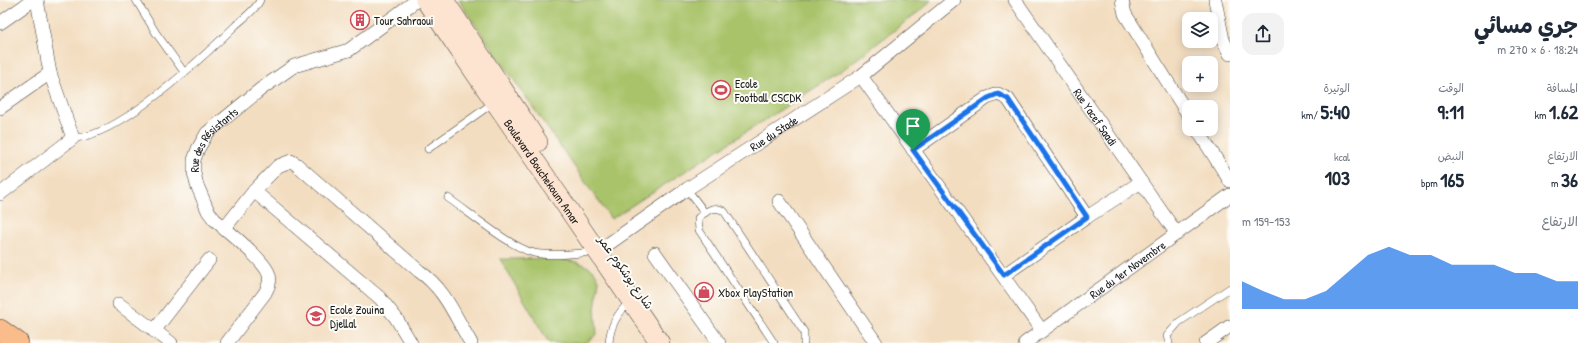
<!DOCTYPE html>
<html lang="ar">
<meta charset="utf-8">
<style>
body{margin:0;font-family:"Patrick Hand","Playpen Sans Arabic",sans-serif;background:#f2f2f3;color:#1f2937;direction:rtl;height:100vh;display:flex;flex-direction:column;font-size:15px;white-space:nowrap}
*{box-sizing:border-box;margin:0}
p{font-size:13px;color:#747a83}
.icon{flex:none;width:22px;height:22px;fill:none;stroke:currentColor;stroke-width:2;stroke-linecap:round;stroke-linejoin:round}
.map{position:relative;flex:1;overflow:hidden;direction:ltr}
.details{display:flex;flex-direction:column;background:#fff;width:360px}
.details>*{flex:none}
.buttons{position:absolute;left:1182px;top:12px;display:grid;gap:8px}
.buttons a{display:grid;place-items:center;width:36px;height:36px;border-radius:8px;background:#fff;box-shadow:0 2px 10px #0003;font-size:20px}
.pin{position:absolute;display:grid;place-items:center;width:34px;height:34px;color:#fff;margin:-41px -17px;border-radius:50% 50% 50% 0;rotate:-45deg;box-shadow:0 0 4px #0007}
.pin .icon{rotate:45deg}
.round{display:grid;place-items:center;flex:none;width:42px;height:42px;border-radius:12px;background:#f2f2f3}
.summary{display:flex;align-items:center;justify-content:space-between;height:68px;padding:0 12px}
h1{font-size:22px;font-weight:700;line-height:30px}
.stats{display:grid;grid-template-columns:repeat(3,1fr);gap:6px;height:68px;padding:4px 12px}
.stats div{display:grid;align-content:center}
.stats b{font-size:20px;font-weight:700}
.stats small{font-size:11px;font-weight:400}
.stats p{font-size:11px}
.chart{height:112px;padding:8px 12px}
.chart p{display:flex;justify-content:space-between}
.chart svg{width:100%;height:72px;margin-top:4px;fill:#1a73e8;opacity:.7}
main{display:flex;flex:1;min-height:0}
.map>svg:first-child{display:block}
.green{fill:#a8c369;stroke:#627042}
.lines{fill:none;stroke-linecap:round;stroke-linejoin:round}
.lane-casing{stroke:#3c3935;stroke-width:8}
.street-casing{stroke:#3c3935;stroke-width:14}
.secondary-casing{stroke:#3c3935;stroke-width:20}
.primary-casing{stroke:#3c3935;stroke-width:22}
.lane{stroke:#fff;stroke-width:7}
.street{stroke:#fff;stroke-width:13}
.secondary{stroke:#fde4d0;stroke-width:19}
.primary{stroke:#f9bc8a;stroke-width:21}
.route-casing{stroke:#fff;stroke-width:8}
.route{stroke:#1a73e8;stroke-width:5}
.labels{text-anchor:middle;dominant-baseline:central;stroke-width:4;stroke-linejoin:round;paint-order:stroke}
.poi-label{font-size:12px;fill:#1c1c1c;stroke:#fdfcf7;text-anchor:start}
.street-label{font-size:12px;fill:#1c1c1c;stroke:#fdfcf7}
</style>
<main>
<section class="details">
<div class="summary"><div><h1>جري مسائي</h1><p>18:24 · 6 × 270 m</p></div><a class="round"><svg class="icon" aria-label="share" viewBox="0 0 24 24"><path d="M12 15V3M7 8l5-5 5 5M5 13v7h14v-7"/></svg></a></div>
<div class="stats">
<div><p>المسافة</p><b>1.62<small> km</small></b></div>
<div><p>الوقت</p><b>9:11</b></div>
<div><p>الوتيرة</p><b>5:40<small> /km</small></b></div>
</div>
<div class="stats">
<div><p>الارتفاع</p><b>36<small> m</small></b></div>
<div><p>النبض</p><b>165<small> bpm</small></b></div>
<div><p>kcal</p><b>103</b></div>
</div>
<div class="chart"><p><span>الارتفاع</span>153–159 m</p>
<svg viewBox="0 0 160 44" preserveAspectRatio="none"><path d="M0 44V27L10 33L20 38L30 38L40 33L50 22L60 11L70 6L80 11L90 11L100 17L110 17L120 17L130 22L140 22L150 27L160 27V44z"/></svg>
</div>
</section>
<div class="map">
<svg width="1230" height="343" viewBox="0 0 1230 343">
<rect width="100%" height="100%" fill="#fdfcf7"/>
<filter id="ink" filterUnits="userSpaceOnUse"><feTurbulence type="fractalNoise" baseFrequency=".025" numOctaves="2"/><feDisplacementMap in="SourceGraphic" scale="8" xChannelSelector="R" yChannelSelector="G"/><feConvolveMatrix kernelMatrix="1 2 1 2 8 2 1 2 1" color-interpolation-filters="sRGB"/></filter>
<filter id="wash" filterUnits="userSpaceOnUse"><feTurbulence type="fractalNoise" baseFrequency=".012" numOctaves="4" result="noise"/><feDisplacementMap in="SourceGraphic" scale="16" xChannelSelector="R" yChannelSelector="G"/><feGaussianBlur stdDeviation="0.9" result="paint"/><feColorMatrix in="noise" values="0 0 0 0 0 0 0 0 0 0 0 0 0 0 0 0 0 1.4 0 .05"/><feComposite in="paint" operator="in"/></filter>
<g filter="url(#wash)">
<rect width="100%" height="100%" fill="#f3ddc0"/>
<path class="green" d="M458,0H931L925,7L841,71L611,219Z
M500,259C524,260 570,254 590,268C594,270 597,276 599,280L595,309L597,334L586,343H549Z"/>
</g>
<g filter="url(#ink)">
<g class="lines">
<g class="lane-casing">
<path id="lane" d="M136,0L156,33L184,72
M73,138C118,138 202,58 235,26C242,19 256,10 260,0
M428,149L493,103
M687,189L705,213
M448,198C470,213 510,247 534,253C553,257 576,253 595,252
M609,343C610,326 618,312 631,301
M774,343L699,230L698,218C707,211 713,205 724,211L804,332V343
M1169,343L1167,336L1179,322L1230,288"/>
</g>
<g class="street-casing">
<g id="street">
<path id="s1" d="M1015,0L1177,234"/>
<path d="M1122,0L1125,14L1189,116"/>
<path d="M1215,0L1223,40L1230,54"/>
<path d="M0,23L33,0"/>
<path d="M861,76L1042,331"/>
<path d="M0,108L50,73"/>
<path d="M1197,129L1230,181"/>
<path d="M913,150L987,98L998,94L1008,99L1087,217"/>
<path d="M254,191L380,298L396,318L411,343"/>
<path d="M0,194L73,138L50,73L37,0"/>
<path d="M779,201L876,343"/>
<path d="M224,229L254,191L278,166L291,161L296,164L419,271C446,290 454,315 471,343"/>
<path id="s2" d="M597,252L687,189L861,76L954,0"/>
<path d="M655,253L719,343"/>
<path d="M1004,275L1087,217L1141,182"/>
<path d="M119,304L171,343"/>
<path d="M154,331L209,260"/>
<path id="s3" d="M227,343L265,293C268,287 271,282 269,275C266,261 226,230 214,219L208,211L197,185L194,173V160L198,149L207,133L261,89L294,66L349,50L417,0"/>
<path id="s4" d="M1025,343L1230,195"/>
<path d="M1206,343L1230,326"/>
</g>
</g>
<g class="secondary-casing">
<g id="secondary">
<path id="s5" d="M425,0L660,343"/>
<path d="M444,0L538,142"/>
</g>
</g>
<g class="primary-casing">
<path id="primary" d="M0,330L18,343"/>
</g>
<use href="#lane" class="lane"/>
<use href="#street" class="street"/>
<use href="#secondary" class="secondary"/>
<use href="#primary" class="primary"/>
</g>
</g>
<g class="lines" filter="url(#ink)">
<g class="route-casing">
<path id="route" d="M998,94L1008,99L1087,217L1004,275L913,150L988,98Z"/>
</g>
<use href="#route" class="route"/>
</g>
<defs>
<g id="building-ring" transform="scale(1)"><circle r="9.5" fill="#fdfcf7" stroke="#d1495b" stroke-width="1.5"/><path d="M-4-6H4V6H1V3H-1V6H-4ZM-2.5-4.3h1.7v1.8h-1.7ZM.8-4.3h1.7v1.8H.8ZM-2.5-1h1.7V.8h-1.7ZM.8-1h1.7V.8H.8Z" fill="#d1495b"/></g>
<g id="stadium-ring" transform="scale(1)"><circle r="9.5" fill="#fdfcf7" stroke="#d1495b" stroke-width="1.5"/><path d="M0-5a6.5 5 0 1 0 0 10a6.5 5 0 1 0 0-10ZM-3.5-1.8h7v3.6h-7Z" fill="#d1495b"/></g>
<g id="shop-ring" transform="scale(1)"><circle r="9.5" fill="#fdfcf7" stroke="#d1495b" stroke-width="1.5"/><path d="M-5-2.5h2.3a2.7 3.5 0 0 1 5.4 0H5L5.5 6h-11ZM-1.5-2.5h3a1.5 2.3 0 0 0-3 0Z" fill="#d1495b"/></g>
<g id="school-ring" transform="scale(1)"><circle r="9.5" fill="#fdfcf7" stroke="#d1495b" stroke-width="1.5"/><path d="M0-5L7-2L0 1L-7-2ZM-4 1L0 2.5L4 1V4Q0 6-4 4Z" fill="#d1495b"/></g>
</defs>
<g fill-rule="evenodd">
<use href="#building-ring" x="360" y="20"/>
<use href="#stadium-ring" x="721" y="90"/>
<use href="#shop-ring" x="704" y="292"/>
<use href="#school-ring" x="316" y="316"/>
</g>
<g class="labels">
<g class="poi-label">
<text x="374" y="20">Tour Sahraoui</text>
<text x="735" y="83">Ecole<tspan x="735" dy="14">Football CSCDK</tspan></text>
<text x="718" y="292">Xbox PlayStation</text>
<text x="330" y="309">Ecole Zouina<tspan x="330" dy="14">Djellal</tspan></text>
</g>
<g class="street-label">
<text stroke="none"><textPath href="#s1" startOffset="142">Rue Yacef Saadi</textPath></text>
<text stroke="none"><textPath href="#s2" startOffset="213">Rue du Stade</textPath></text>
<text stroke="none"><textPath href="#s3" startOffset="252">Rue des Résistants</textPath></text>
<text stroke="none"><textPath href="#s5" startOffset="208">Boulevard Bouchekoum Amar</textPath></text>
<text stroke="none"><textPath href="#s4" startOffset="126">Rue du 1er Novembre</textPath></text>
<text transform="translate(626 272) rotate(55)">شارع بوشكوم عمر</text>
</g>
</g>
</svg>
<div class="buttons">
<a><svg class="icon" aria-label="layers" viewBox="0 0 24 24"><path d="M12 4l9 5-9 5-9-5zM3 14l9 5 9-5"/></svg></a>
<a>+</a>
<a>−</a>
</div>
<div class="pin" style="left:913px;top:150px;background:#1e9e55"><svg class="icon" aria-label="arrive" viewBox="0 0 24 24"><path d="M6 21V4h12l-3 4 3 4H6"/></svg></div>
</div>
</main>
